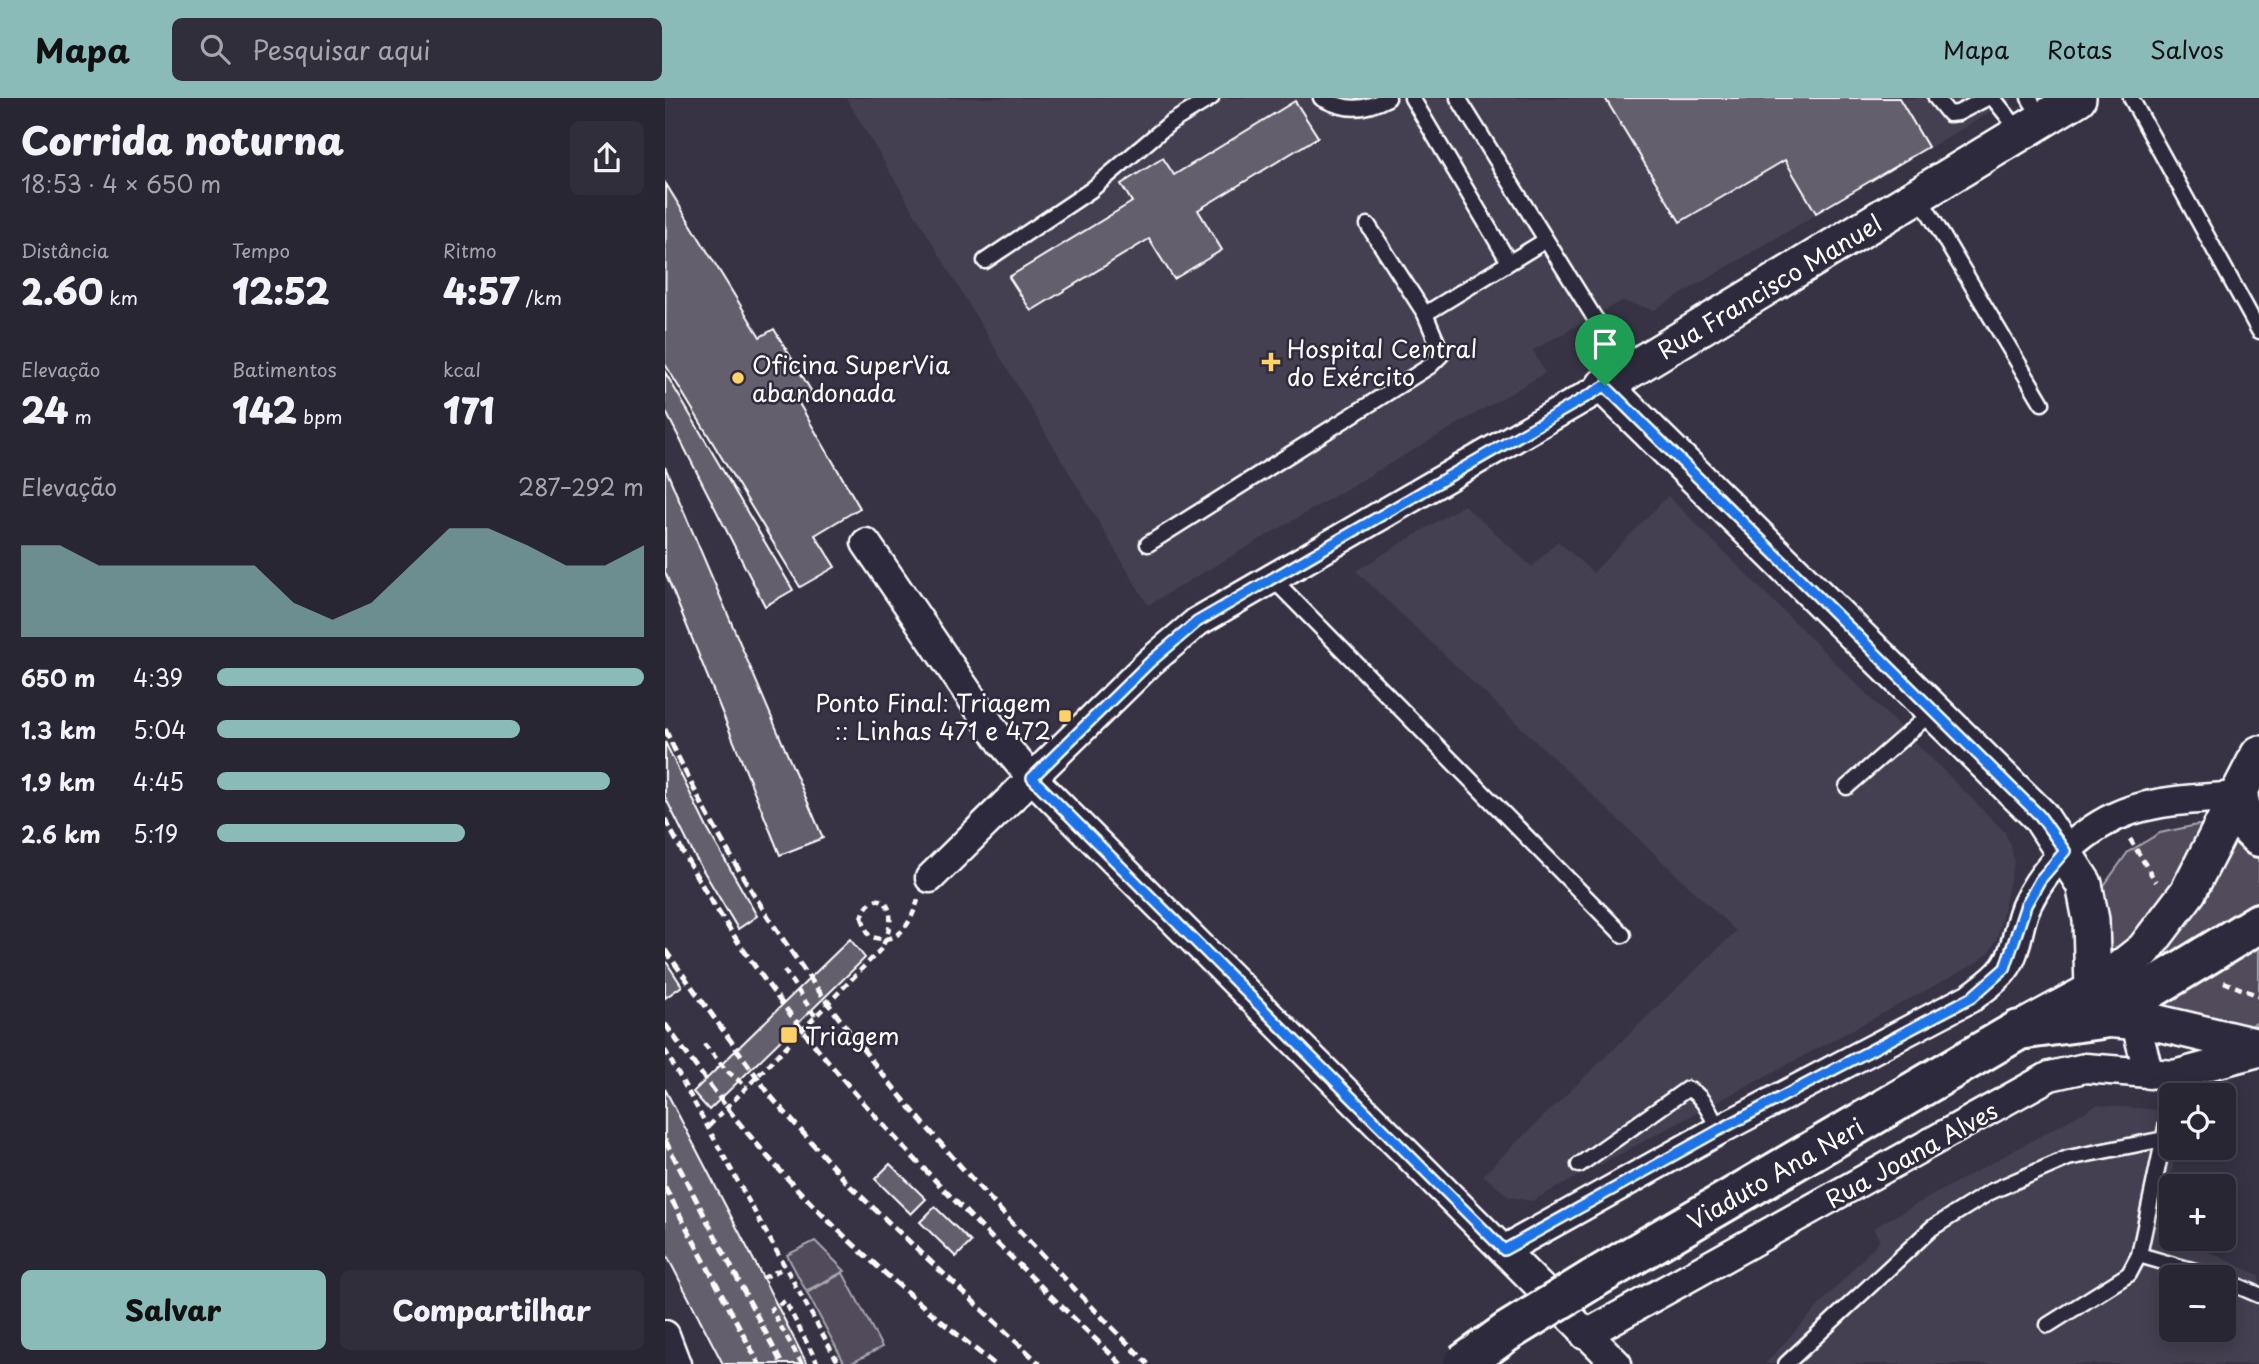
<!DOCTYPE html>
<html lang="pt">
<meta charset="utf-8">
<style>
body{margin:0;font-family:"Playpen Sans",sans-serif;background:#312e3c;color:#f1f3f6;height:100vh;display:flex;flex-direction:column;font-size:26px;white-space:nowrap}
*{box-sizing:border-box;margin:0}
p{font-size:23px;color:#a5a5ac}
.icon{flex:none;width:38px;height:38px;fill:none;stroke:currentColor;stroke-width:2;stroke-linecap:round;stroke-linejoin:round}
.map{position:relative;flex:1;overflow:hidden}
.drawer{display:flex;flex-direction:column;background:#292634;width:665px}
.drawer>*{flex:none}
.controls{position:absolute;left:1494px;top:985px;display:grid;gap:14px}
.controls a{display:grid;place-items:center;width:77px;height:77px;border-radius:10px;background:#292634;box-shadow:0 4px 18px #0003,0 0 0 2px #45434f;font-size:35px}
.pin{position:absolute;display:grid;place-items:center;width:60px;height:60px;color:#fff;margin:-72px -30px;border-radius:50% 50% 50% 0;rotate:-45deg;box-shadow:0 0 7px #0007}
.pin .icon{rotate:45deg}
.round{display:grid;place-items:center;flex:none;width:74px;height:74px;border-radius:10px;background:#312e3c}
.summary{display:flex;align-items:center;justify-content:space-between;height:119px;padding:0 21px}
h1{font-size:38px;font-weight:800;line-height:52px}
.figures{display:grid;grid-template-columns:repeat(3,1fr);gap:10px;height:119px;padding:7px 21px}
.figures div{display:grid;align-content:center}
.figures b{font-size:35px;font-weight:800}
.figures small{font-size:19px;font-weight:400}
.figures p{font-size:19px}
.chart{height:196px;padding:14px 21px}
.chart p{display:flex;justify-content:space-between}
.chart svg{width:100%;height:126px;margin-top:7px;fill:#8bbbb9;opacity:.7}
.button{display:flex;gap:14px;margin-top:auto;padding:14px 21px}
.button a{flex:1;height:80px;border-radius:10px;background:#8bbbb9;color:#111;font-size:28px;font-weight:800;line-height:80px;text-align:center}
.button a+a{background:#312e3c;color:#f1f3f6}
ul{padding:0 21px;list-style:none;font-size:23px}
li{display:grid;grid-template-columns:112px 84px 1fr;align-items:center;height:52px}
li i{height:18px;border-radius:9px;background:#8bbbb9}
header{display:flex;align-items:center;gap:42px;box-sizing:border-box;height:98px;padding:0 35px;background:#8bbbb9;color:#111}
header strong{font-size:33px}
nav{display:flex;gap:38px;margin-inline-start:auto;font-size:24px}
.search{width:490px;height:63px;background:#312e3c;display:flex;align-items:center;gap:18px;box-sizing:border-box;padding:0 24px;border-radius:10px;color:#a5a5ac;font-size:26px}
main{display:flex;flex:1;min-height:0}
.map>svg:first-child{display:block}
.built{fill:#444051;fill-rule:evenodd}
.green{fill:#514c5c;stroke:#a8a6ae;stroke-width:2}
.building{fill:#635f6d;stroke:#fff;stroke-width:2}
.lines{fill:none;stroke-linecap:round;stroke-linejoin:round}
.service-casing{stroke:#fff;stroke-width:19}
.minor-casing{stroke:#fff;stroke-width:33}
.tertiary-casing{stroke:#fff;stroke-width:40}
.secondary-casing{stroke:#fff;stroke-width:44}
.path{stroke:#fff;stroke-width:4.5;stroke-dasharray:7 5;stroke-linecap:butt}
.service{stroke:#2f2a3d;stroke-width:14}
.minor{stroke:#2f2a3d;stroke-width:28}
.tertiary{stroke:#2f2a3d;stroke-width:35}
.secondary{stroke:#2f2a3d;stroke-width:38}
.rail{stroke:#fff;stroke-width:5;stroke-dasharray:10 5;stroke-linecap:butt}
.secondary-bridge-casing{stroke:#fff;stroke-width:44;stroke-linecap:butt}
.path-bridge{stroke:#fff;stroke-width:4.5;stroke-dasharray:7 5;stroke-linecap:butt}
.secondary-bridge{stroke:#2f2a3d;stroke-width:38}
.route-casing{stroke:#fff;stroke-width:14}
.route{stroke:#1a73e8;stroke-width:9}
.poi-dot{fill:#ffd166;stroke:#2f2a3d;stroke-width:2.5}
.labels{text-anchor:middle;dominant-baseline:central;stroke-width:5;stroke-linejoin:round;paint-order:stroke}
.street-label{font-size:24px;fill:#fff;stroke:#2f2a3d}
.poi-label{font-size:24px;fill:#fff;stroke:#2f2a3d;text-anchor:start}
</style>
<header>
<strong>Mapa</strong>
<div class="search"><svg class="icon" aria-label="search" viewBox="0 0 24 24"><circle cx="10" cy="10" r="6"/><path d="M15 15l6 6"/></svg>Pesquisar aqui</div>
<nav><a>Mapa</a><a>Rotas</a><a>Salvos</a></nav>
</header>
<main>
<section class="drawer">
<div class="summary"><div><h1>Corrida noturna</h1><p>18:53 · 4 × 650 m</p></div><a class="round"><svg class="icon" aria-label="share" viewBox="0 0 24 24"><path d="M12 15V3M7 8l5-5 5 5M5 13v7h14v-7"/></svg></a></div>
<div class="figures">
<div><p>Distância</p><b>2.60<small> km</small></b></div>
<div><p>Tempo</p><b>12:52</b></div>
<div><p>Ritmo</p><b>4:57<small> /km</small></b></div>
</div>
<div class="figures">
<div><p>Elevação</p><b>24<small> m</small></b></div>
<div><p>Batimentos</p><b>142<small> bpm</small></b></div>
<div><p>kcal</p><b>171</b></div>
</div>
<div class="chart"><p><span>Elevação</span>287–292 m</p>
<svg viewBox="0 0 160 44" preserveAspectRatio="none"><path d="M0 44V12L10 12L20 19L30 19L40 19L50 19L60 19L70 32L80 38L90 32L100 19L110 6L120 6L130 12L140 19L150 19L160 12V44z"/></svg>
</div>
<ul>
<li><b>650 m</b>4:39<i style="width:100%"></i></li>
<li><b>1.3 km</b>5:04<i style="width:71%"></i></li>
<li><b>1.9 km</b>4:45<i style="width:92%"></i></li>
<li><b>2.6 km</b>5:19<i style="width:58%"></i></li>
</ul>
<div class="button"><a>Salvar</a><a>Compartilhar</a></div>
</section>
<div class="map">
<svg width="1594" height="1266" viewBox="0 0 1594 1266">
<rect width="100%" height="100%" fill="#373345"/>
<filter id="ink" filterUnits="userSpaceOnUse"><feTurbulence type="fractalNoise" baseFrequency=".0143" numOctaves="2"/><feDisplacementMap in="SourceGraphic" scale="14" xChannelSelector="R" yChannelSelector="G"/><feConvolveMatrix kernelMatrix="1 2 1 2 8 2 1 2 1" color-interpolation-filters="sRGB"/></filter>
<g filter="url(#ink)">
<path class="built" d="M181,0H1349L989,212L957,203L868,252L880,275L483,507Z
M1003,398L1338,732L1346,747L1349,764L1332,840L1324,855L1308,867L867,1103L844,1099L818,1077L1071,833L691,473L799,407L867,469L893,443L928,475Z
M1432,1007L1507,1013V1050H1512L1494,1131L1507,1137V1141H1516L1594,1177V1266H1100L1215,1142L1208,1130ZM1507,1180H1559V1232H1507Z"/>
<path class="green" d="M1532,727L1554,729L1594,745V924L1560,939L1438,881L1435,793L1463,754L1495,735Z
M150,1143L180,1173L141,1193L122,1157Z
M178,1175L217,1249L185,1266H180L142,1195Z"/>
<path class="building" d="M940,0H1234L1263,49L1151,115L1120,62L1015,124Z
M630,3L653,39L533,112L557,152L509,181L484,141L366,213L344,179L467,104L456,86L498,60L509,77Z
M1,86L95,239L109,231L147,294L132,302L195,410L150,437L170,469L135,489L0,266Z
M0,274L128,492L100,508L0,312Z
M0,369L158,740L115,757L0,474Z
M0,644L43,732L92,818L73,831L29,757L0,699Z
M185,841L200,860L44,1012L28,994Z
M0,862L17,888L0,900Z
M0,991L98,1180L142,1266H58L0,1154Z
M225,1066L261,1101L246,1116L210,1081Z
M270,1109L306,1144L291,1159L255,1124Z"/>
<g class="lines">
<g class="service-casing">
<path id="service" d="M656,0C681,13 698,13 723,0
M747,0L844,164
M793,0L929,219L967,268
M1271,0L1284,16L1293,15L1322,0
M1328,0L1355,34
M1364,0L1377,21
M1466,0L1594,233
M1254,98L1377,305
M320,163L426,92L505,25L546,0
M760,216L881,142
M483,446L765,268L777,256L760,216L703,127
M607,480L958,837
M1182,689L1267,614
M914,1067L1022,991C1037,995 1047,1019 1054,1032
M1474,1157L1554,1180
M1559,1182L1594,1197
M1383,1227L1464,1176L1474,1157L1507,1001
M1121,1266L1267,1130L1325,1094L1403,1060L1499,1041"/>
</g>
<g class="minor-casing">
<path id="minor" d="M201,445L338,646L367,680L952,1266
M265,780L485,564L532,524L939,288
M1470,923L1484,976
M839,1152L1054,1032L1307,899C1317,891 1331,882 1339,871C1353,854 1352,826 1362,806C1381,765 1424,726 1467,712C1501,701 1539,701 1573,698
M0,1237L11,1266
M920,1237L1385,978L1420,970L1509,977L1594,954"/>
</g>
<g class="tertiary-casing">
<path id="tertiary" d="M1413,0L939,288L1375,718L1419,786L1426,822L1428,892
M1437,921L1493,925L1594,949
M1360,929L1428,892L1479,852L1523,794L1594,656"/>
</g>
<g class="secondary-casing">
<path id="secondary" d="M1573,698L1580,725L1594,739
M928,1181L1354,932L1437,921L1594,825"/>
</g>
<path class="path" d="M1465,741L1491,784
M197,820L204,838C233,849 245,827 253,802
M119,872L150,918
M1559,884L1594,898
M39,946L62,973L82,989
M0,952L174,1266
M98,1180L119,1170
M137,1266L106,1211L120,1203L153,1266"/>
<use href="#service" class="service"/>
<use href="#minor" class="minor"/>
<use href="#tertiary" class="tertiary"/>
<use href="#secondary" class="secondary"/>
<path class="rail" d="M0,631C113,880 293,1074 483,1266
M0,721C114,941 281,1096 456,1266
M0,852L108,1001L185,1088L375,1266
M0,926C29,966 58,1007 91,1045C160,1127 245,1199 329,1266
M0,1042L117,1266
M0,1089L94,1266"/>
<g class="secondary-bridge-casing">
<path id="secondary-bridge" d="M798,1266L842,1234L928,1181"/>
</g>
<path class="path-bridge" d="M44,1028L216,851C242,803 206,785 197,820"/>
<use href="#secondary-bridge" class="secondary-bridge"/>
</g>
</g>
<g class="lines" filter="url(#ink)">
<g class="route-casing">
<path id="route" d="M940,288L1375,718L1400,753L1375,782L1361,807L1340,870L1307,899L1054,1032L839,1152L367,680L485,564L532,524Z"/>
</g>
<use href="#route" class="route"/>
</g>
<g class="poi-dot">
<path d="M602.5 253.5h7v7h7v7h-7v7h-7v-7h-7v-7h7z"/>
<circle cx="73" cy="280" r="7"/>
<rect x="393" y="611" width="14" height="14" rx="3.5"/>
<rect x="115" y="928" width="18" height="18" rx="3.5"/>
</g>
<g class="labels">
<g class="street-label">
<text transform="translate(1104 188) rotate(-31)">Rua Francisco Manuel</text>
<text transform="translate(1246 1056) rotate(-29)">Rua Joana Alves</text>
<text transform="translate(1110 1075) rotate(-30)">Viaduto Ana Neri</text>
</g>
<g class="poi-label">
<text x="622" y="250">Hospital Central<tspan x="622" dy="28">do Exército</tspan></text>
<text x="87" y="266">Oficina SuperVia<tspan x="87" dy="28">abandonada</tspan></text>
<text x="386" y="604" text-anchor="end">Ponto Final: Triagem<tspan x="386" dy="28">:: Linhas 471 e 472</tspan></text>
<text x="140" y="937">Triagem</text>
</g>
</g>
</svg>
<div class="controls">
<a><svg class="icon" aria-label="locate" viewBox="0 0 24 24"><circle cx="12" cy="12" r="6"/><path d="M12 2v4M12 18v4M2 12h4M18 12h4"/></svg></a>
<a>+</a>
<a>−</a>
</div>
<div class="pin" style="left:940px;top:288px;background:#1e9e55"><svg class="icon" aria-label="arrive" viewBox="0 0 24 24"><path d="M6 21V4h12l-3 4 3 4H6"/></svg></div>
</div>
</main>
